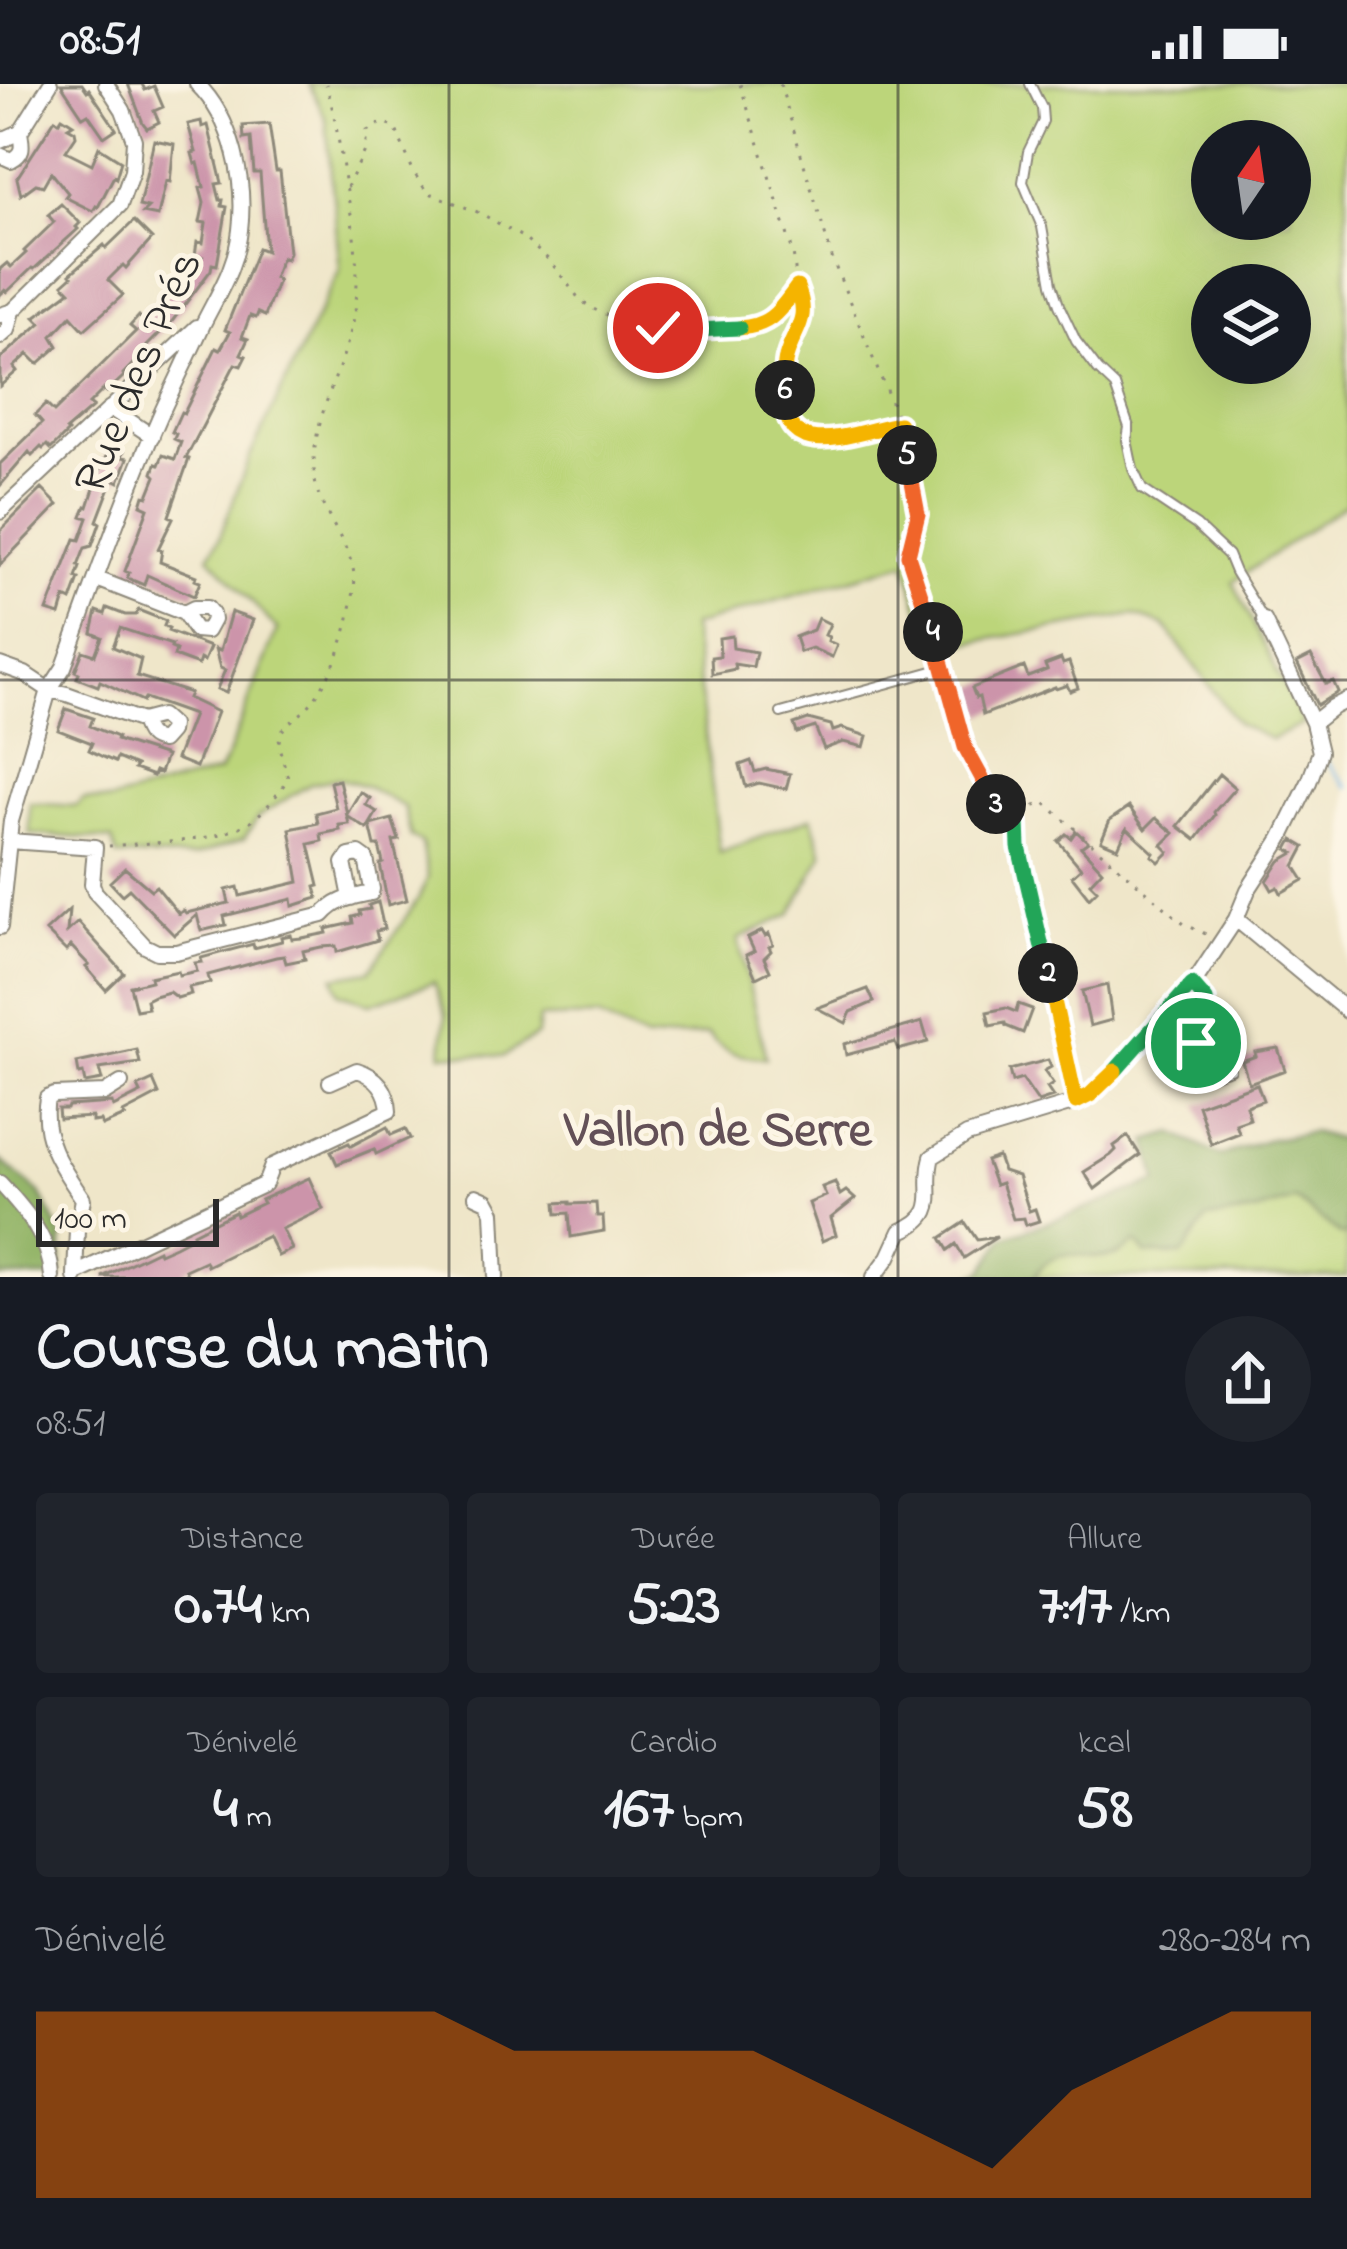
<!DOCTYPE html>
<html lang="fr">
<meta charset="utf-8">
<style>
body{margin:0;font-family:"Indie Flower",sans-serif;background:#20242c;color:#f1f3f6;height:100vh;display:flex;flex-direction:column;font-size:45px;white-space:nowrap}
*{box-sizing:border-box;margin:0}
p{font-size:39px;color:#9ea1a6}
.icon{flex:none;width:66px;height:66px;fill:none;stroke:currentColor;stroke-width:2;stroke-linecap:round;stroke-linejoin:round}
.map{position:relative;height:1193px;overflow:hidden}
.side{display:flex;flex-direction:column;background:#171b24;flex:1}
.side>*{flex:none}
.needle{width:78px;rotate:13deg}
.buttons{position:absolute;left:1191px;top:36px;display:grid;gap:24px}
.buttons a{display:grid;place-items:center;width:120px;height:120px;border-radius:50%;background:#171b24;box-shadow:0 12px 48px #0002;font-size:60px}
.scale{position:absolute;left:36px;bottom:30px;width:183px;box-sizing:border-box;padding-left:12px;border:6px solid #2b2b2b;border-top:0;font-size:33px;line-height:42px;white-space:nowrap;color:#2b2b2b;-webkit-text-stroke:9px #fcf5e5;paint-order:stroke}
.pin{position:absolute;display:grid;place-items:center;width:102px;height:102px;color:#fff;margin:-51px;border:6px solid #fff;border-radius:50%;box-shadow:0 3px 12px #0007}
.km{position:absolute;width:60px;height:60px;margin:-30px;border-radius:50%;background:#222;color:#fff;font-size:33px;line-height:60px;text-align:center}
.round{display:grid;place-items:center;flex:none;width:126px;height:126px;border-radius:63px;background:#20242c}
.headline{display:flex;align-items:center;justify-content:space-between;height:204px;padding:0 36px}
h1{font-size:66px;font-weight:700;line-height:90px}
.metrics{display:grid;grid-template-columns:repeat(3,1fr);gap:18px;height:204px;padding:12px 36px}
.metrics div{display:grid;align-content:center;border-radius:12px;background:#20242c;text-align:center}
.metrics b{font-size:60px;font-weight:700}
.metrics small{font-size:33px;font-weight:400}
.metrics p{font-size:33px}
.chart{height:336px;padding:24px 36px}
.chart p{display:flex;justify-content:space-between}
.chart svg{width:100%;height:216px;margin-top:12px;fill:#b45309;opacity:.7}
.status{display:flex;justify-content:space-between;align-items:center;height:84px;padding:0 60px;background:#171b24;direction:ltr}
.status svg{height:33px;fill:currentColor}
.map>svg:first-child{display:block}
.green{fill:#bcd57a;stroke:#748052;stroke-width:3;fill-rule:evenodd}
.forest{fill:#95b66a;stroke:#60704a;stroke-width:3}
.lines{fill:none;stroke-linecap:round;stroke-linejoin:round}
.stream{stroke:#75b6ea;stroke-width:3}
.building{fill:#cc94aa}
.lane-casing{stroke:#8d887a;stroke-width:12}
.street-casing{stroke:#8d887a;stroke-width:18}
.path{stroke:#8d887a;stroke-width:3;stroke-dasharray:3 9;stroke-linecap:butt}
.lane{stroke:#fff;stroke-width:8}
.street{stroke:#fff;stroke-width:14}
.split-1-casing{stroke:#fff;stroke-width:24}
.split-2-casing{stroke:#fff;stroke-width:24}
.split-3-casing{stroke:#fff;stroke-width:24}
.split-4-casing{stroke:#fff;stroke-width:24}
.split-5-casing{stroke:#fff;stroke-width:24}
.split-6-casing{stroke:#fff;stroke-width:24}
.split-7-casing{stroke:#fff;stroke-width:24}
.split-8-casing{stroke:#fff;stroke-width:24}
.split-1{stroke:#22a559;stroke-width:15}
.split-2{stroke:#f5b400;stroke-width:15}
.split-3{stroke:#22a559;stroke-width:15}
.split-4{stroke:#f0652b;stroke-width:15}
.split-5{stroke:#f0652b;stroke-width:15}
.split-6{stroke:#f5b400;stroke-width:15}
.split-7{stroke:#f5b400;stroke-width:15}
.split-8{stroke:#22a559;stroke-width:15}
.grid{fill:none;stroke:#2b2b2b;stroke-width:3;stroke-opacity:0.55}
.labels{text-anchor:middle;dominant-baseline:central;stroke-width:10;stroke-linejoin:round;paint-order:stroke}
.street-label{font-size:48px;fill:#2b2b2b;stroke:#fcf5e5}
.neighbourhood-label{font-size:51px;font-weight:bold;fill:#635057;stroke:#fcf5e5}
</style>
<div class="status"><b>08:51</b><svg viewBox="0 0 49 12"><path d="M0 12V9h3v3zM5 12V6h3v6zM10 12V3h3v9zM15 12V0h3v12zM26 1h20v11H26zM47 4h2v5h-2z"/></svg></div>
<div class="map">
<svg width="1347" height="1193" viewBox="0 0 1347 1193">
<rect width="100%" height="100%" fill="#fcf5e5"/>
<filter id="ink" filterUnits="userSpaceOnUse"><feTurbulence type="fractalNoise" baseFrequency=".00833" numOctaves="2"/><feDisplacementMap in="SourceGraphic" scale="24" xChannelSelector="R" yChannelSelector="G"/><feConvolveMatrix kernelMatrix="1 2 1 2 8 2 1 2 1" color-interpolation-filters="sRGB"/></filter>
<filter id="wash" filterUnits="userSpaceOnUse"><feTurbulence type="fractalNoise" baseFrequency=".004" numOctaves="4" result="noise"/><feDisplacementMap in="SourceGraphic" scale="48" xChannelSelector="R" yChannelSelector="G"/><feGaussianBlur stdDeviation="2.7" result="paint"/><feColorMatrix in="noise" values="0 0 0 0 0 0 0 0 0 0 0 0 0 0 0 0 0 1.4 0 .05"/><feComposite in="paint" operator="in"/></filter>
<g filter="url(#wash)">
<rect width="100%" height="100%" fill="#efe6c9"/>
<path class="green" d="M309,0H1347V419L1233,498L1303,640L1271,655L1238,640L1164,541L1133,531L931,565L906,478L692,542L720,769L812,733L823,770L791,830L738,855L766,974C739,972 727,971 708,950L646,956L598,933L539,934L537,951L504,972L442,970L446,930L434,898L370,920L339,908L334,893L370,887L418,815L428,793L422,759L411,753L404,723L366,702L338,694L311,700L292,711L258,733L244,755L193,773L117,772L112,756L30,750V719L76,722L83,715L110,717L219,688L228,671L277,545L209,472L219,455L250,372L340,185L326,35ZM1212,57H1290V135H1212ZM1212,201H1290V279H1212Z
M1296,1116L1341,1151L1347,1150V1193H1034L1041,1181L1064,1169L1116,1172L1136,1158L1207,1135L1255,1128Z"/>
<path class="forest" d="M1312,1048L1347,1058V1150L1341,1151L1296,1116L1255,1128L1207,1135L1182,1171L1146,1170L1136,1158C1130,1162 1125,1168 1119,1170C1088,1183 1060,1151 1034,1193H968L984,1186L1004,1153L1078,1128L1158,1097L1147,1057L1173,1049L1221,1072L1266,1056Z
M0,1076L40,1109L62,1153L61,1193H0Z"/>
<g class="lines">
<path class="stream" d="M1325,675L1347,703"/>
</g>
<g id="blocks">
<path class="building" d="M61,0H82L87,7L89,5L116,45L104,53L88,30L83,33Z
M128,0H142L145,6L154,2L163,23L154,27L159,38L147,44L143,39Z
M62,33L73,40L68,43L75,47L76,52L66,67L92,80L99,63L121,77L116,94L114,92L98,123L96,122L93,127L65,113L68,109L51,88L43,102L36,100L21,111L17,94L55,35L59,38Z
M201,37L202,43L208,41L222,99L216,100L220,116H223L222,122L227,123L217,181L212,180L211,186L164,248L162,247L145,264L147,265L123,290L124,292L107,308L104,305L89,320L93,323L66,346L68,348L51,365L47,361L43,365L41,363L32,372L29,368L0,402V380L42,339L35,331L46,320L54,328L136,247L130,242L139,232L145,239L178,195L183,199L202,173L195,172L197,158L203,159L206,139L200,138L204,119L200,104L204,103L198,79L195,80L192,69L196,68L188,40Z
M269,40L276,87H280L289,168L286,175L282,173L274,194L278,196L265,232L258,229L256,234L250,232L242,253L248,255L241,270L246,272L241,282L235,280L186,374L189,375L169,432L173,434L158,465L162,466L160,478L196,492L195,496L200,498L194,512L147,491L144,501L127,494L129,489L125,487L148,424L141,421L144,411L148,412L156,392L153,389L156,380L159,381L163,371L175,375L181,358L174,355L176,350L172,348L181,328L184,329L216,264L220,266L230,248L225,246L258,164L266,167L260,89H254L251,54L244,55L243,42Z
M154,56L174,60L170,98L166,97L158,132L143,129L148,124L139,122Z
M61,120L80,139L76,143L78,145L34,185L32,184L7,208L5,206L0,211V185L7,179L11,183L26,169L24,167L54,138L48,131Z
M134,137L152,155L126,184L123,181L108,196L123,211L84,246L71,232L52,252L58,262L38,280L28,270L14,283L17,287L0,302V275L41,239L35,233L70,207L63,200L72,192L70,190L104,161L106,164Z
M112,363L124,367L122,373L128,374L119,398L113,395L97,437L100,439L92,462L85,464L78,482L80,483L76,494L79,495L71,517L65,514L60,531L47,527L75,455L80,456L88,434L82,432L86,422L88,423L102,380Z
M42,405L58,421L0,481V447Z
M107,524L125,531H136L138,526L166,537L164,542L169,544L168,547L210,563L204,577L200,575L198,581L174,572L176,566L171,564L172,561L120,544L113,563L141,575L137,592L190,609L188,614L217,628L196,683L176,675L193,631L145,614L143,617L100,597L98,602L77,594L79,589L75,587L83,567L95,571L102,553L92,549L97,527L105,530Z
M231,528L253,536L226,609L217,605L225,586L220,584L215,565L220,567Z
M818,534L830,540L825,551L829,553L828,557L837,561L832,573L812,564L800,568L795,553L813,546Z
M732,552L733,564L756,568L753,583L734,580L735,585L712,590L711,573L720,572L719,554Z
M1311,572L1326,600L1333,597L1338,608L1317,621L1297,579Z
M1061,575L1063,580L1069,578L1078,604L1070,607L1067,601L1056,605L1055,603L983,631L979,613L976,614L972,604L1024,583L1028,593L1047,586L1045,581Z
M66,625L93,634L90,642L117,653L116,656L166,672L160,689L155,687L153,692L134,685L136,682L117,674L115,678L103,673L89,666L92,659L58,646Z
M808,635L831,641L833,647L842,644L867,652L864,663L843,658L824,665L815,643L797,649L794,640Z
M751,677L755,688L766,685L790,690L786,705L759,699L746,703L740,681Z
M1219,690L1235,704L1214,728L1215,731L1196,756L1178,742Z
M339,696L347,730L360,708L370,714L366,721L377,728L367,745L347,732L349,740L339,741L340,746L321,750L322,757L309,760L319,802L315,803L318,814L293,822L292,815L224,832L226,841L201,847L197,831L174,851L129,805L122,811L110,798L125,784L151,806L156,802L179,830L183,826L186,829L229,819L226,806L238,803L240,812L299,798L290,745L318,739L316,729L336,724L330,698Z
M1129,723L1145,745L1156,734L1174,749L1162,761L1169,768L1159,778L1152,772L1154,769L1127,744L1118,764L1101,757L1110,736Z
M392,735L399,756L393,757L407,816L388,821L380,780L383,779L379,762H375L370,741Z
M1076,747L1088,758L1081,763L1102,786L1090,799L1097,806L1089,814L1072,792L1081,784L1058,757L1066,750L1071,754Z
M1293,756L1305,763L1295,782L1304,796L1281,809L1278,803L1272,806L1267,797L1280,777L1294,769L1288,765Z
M378,818L384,845L376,847L378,856L337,868L336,862L321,863L303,867L305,875L286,879L284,872L276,873L208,891L210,899L189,903L191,910L177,914L169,908L154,912L146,916L148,924L136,926L130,902L151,897L150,893L178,887L179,891L197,887L195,879L202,878L201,874L253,860L254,864L282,857L281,853L291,851L292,855L302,854L327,849L326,845L353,839L352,833L360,831L359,827L370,825L369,821Z
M69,826L67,848L78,838L124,889L106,906L86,883L89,881L71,862L66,867L46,847Z
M762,847L765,852L769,850L773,861L769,863L771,867L764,874L770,887L756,894L746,871L754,867L748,854Z
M1107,901L1112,936L1090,942L1082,907Z
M868,905L874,918L851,928L846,939L817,924Z
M1018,920L1032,925L1023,949L1006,942L1005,939L990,942L987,928L1006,924L1016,928Z
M922,938L928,958L898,966L895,958L846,971L844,960Z
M1278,964L1285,986L1249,999L1242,977L1256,972L1255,968Z
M137,966L140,979L99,985L102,996L85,999L83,989L79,990L77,979Z
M1048,976L1051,983L1044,987L1053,1000L1047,1004L1053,1013L1038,1018L1022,995L1012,998L1009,986Z
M153,996L159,1010L123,1029L125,1032L102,1042L100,1037L92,1038V1033L59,1035L58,1025H67L68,1022L112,1019L113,1023L141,1009L138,1003Z
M1257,1000L1263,1016L1246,1022L1250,1035L1236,1040L1239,1049L1211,1060L1198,1021Z
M387,1043L391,1051L405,1045L410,1054L376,1070L374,1065L337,1080L331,1067L349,1059L351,1062Z
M1128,1052L1140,1071L1095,1105L1084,1088L1111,1071L1116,1066L1114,1062Z
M998,1073L1003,1087L1018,1092L1029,1127L1035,1125L1039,1137L1026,1141L1024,1134L1013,1135L1001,1099L995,1101L986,1077Z
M309,1094L323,1125L282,1145L292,1165L278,1172L268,1152L207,1182L205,1177L185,1186L188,1193H102L158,1166L159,1169L175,1162L194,1152L193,1149L235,1128L236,1132L263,1119L261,1116Z
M835,1098L840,1111L846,1107L855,1115L831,1134L836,1151L822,1157L809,1119L826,1112L822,1103Z
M570,1118V1120L596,1119L597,1132H603L604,1147L571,1153L569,1129L557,1130L556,1119Z
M965,1138L977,1156L997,1153L964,1174L956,1160L948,1166L941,1154Z"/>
</g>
</g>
<g filter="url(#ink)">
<use href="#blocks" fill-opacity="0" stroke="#8d887a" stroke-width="3"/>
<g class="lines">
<g class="lane-casing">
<path id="lane" d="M1030,0L1042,24L1043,37L1028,68L1023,98L1042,143L1052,200L1059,221L1076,257L1098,286L1115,302L1129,343L1127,356L1133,385L1142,405L1196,441L1228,471L1235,488L1264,536
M781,629L940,585
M1194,901L1206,916L1230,985L1204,993C1198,967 1189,939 1206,916"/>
</g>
<g class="street-casing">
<path id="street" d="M0,57L20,48L50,0
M0,71L11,76C25,69 22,61 20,48
M0,231L13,227L120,121L132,87L134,56L123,26L106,0
M0,253L8,246L13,227
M110,324L152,352
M0,428L197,243
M97,495L184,529L194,524H207L212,530L213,536L207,547L195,546L184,529
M0,581L25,590L49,606L67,610L142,637C146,649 149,655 162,657L170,648L171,641L161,632L142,637
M941,585L965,663L997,723L1018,738L1019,763L1076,1018
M1313,639L1333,623L1347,616
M9,757L95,763L92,800L95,808L145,862L157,868H176L323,831C337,815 350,814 371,809L372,805L366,775L359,770L349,772L344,779L351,814
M1236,835L1347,927
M0,843L11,737L49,606L64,583C94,499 124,414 160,332C174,301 189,271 203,240C219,208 236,183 240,146C246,98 233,35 197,0
M0,1099C25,1126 50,1154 52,1193
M476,1112L487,1117L493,1128L496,1193
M75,1190L77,1146L83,1115C61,1083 40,1054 47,1014L54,1011L105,1009L121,999
M75,1193V1190L265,1100L272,1082L389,1027C388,1006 377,992 357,986L330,998
M874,1193L889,1173L901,1147C945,1129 922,1106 932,1073L967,1051L1076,1018L1103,1001L1193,900L1236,835L1248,806L1281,755L1309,698L1320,668L1313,639L1264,536"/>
</g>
<path class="path" d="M780,0L833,177L900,340L918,431L908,471L939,575
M347,103L365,67L367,47L381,39L395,43L414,89L427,108L480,129L522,153L549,176L577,212L589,223L611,233L674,247L758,243L771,235L797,203L793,168L740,0
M799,207C810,234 795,248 787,272C780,293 784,331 797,349C828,365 865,345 898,341
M1023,726L1045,719L1184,840L1210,852
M109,762C149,758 206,760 242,742C262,732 277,712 288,694C286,684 279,668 279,658C280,640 297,635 307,624C335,590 348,549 354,506C360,468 320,433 315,396C307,337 347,283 355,227C361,182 352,134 344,90C339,60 335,30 326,0"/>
<use href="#lane" class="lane"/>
<use href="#street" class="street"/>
</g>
</g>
<g class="lines" filter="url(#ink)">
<g class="split-1-casing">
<path id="split-1" d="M1115,987L1192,900L1206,916L1197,928L1196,959"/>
</g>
<g class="split-2-casing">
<path id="split-2" d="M1048,889L1076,1018L1090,1011L1115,987"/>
</g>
<g class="split-3-casing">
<path id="split-3" d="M996,720L1018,738L1019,763L1048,889"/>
</g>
<g class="split-4-casing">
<path id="split-4" d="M933,548L965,663L996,720"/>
</g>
<g class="split-5-casing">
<path id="split-5" d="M907,371L918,430L908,471L933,548"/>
</g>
<g class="split-6-casing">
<path id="split-6" d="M785,306C779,384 856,347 899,340L907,371"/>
</g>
<g class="split-7-casing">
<path id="split-7" d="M739,244C771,242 779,227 797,203C811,238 794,244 786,274C783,284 785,296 785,306"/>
</g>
<g class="split-8-casing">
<path id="split-8" d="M658,244L674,247L739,244"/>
</g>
<use href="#split-1" class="split-1"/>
<use href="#split-2" class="split-2"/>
<use href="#split-3" class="split-3"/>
<use href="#split-4" class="split-4"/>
<use href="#split-5" class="split-5"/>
<use href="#split-6" class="split-6"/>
<use href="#split-7" class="split-7"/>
<use href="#split-8" class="split-8"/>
</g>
<path class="grid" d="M449,0V1193M898,0V1193M0,596H1347"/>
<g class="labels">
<g class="street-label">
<text transform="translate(140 289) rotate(-67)">Rue des Prés</text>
</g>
<g class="neighbourhood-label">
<text x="718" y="1048">Vallon de Serre</text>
</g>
</g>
</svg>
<div class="buttons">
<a><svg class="needle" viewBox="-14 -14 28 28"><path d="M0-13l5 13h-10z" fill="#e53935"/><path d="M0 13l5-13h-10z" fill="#9ea1a6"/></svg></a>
<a><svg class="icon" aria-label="layers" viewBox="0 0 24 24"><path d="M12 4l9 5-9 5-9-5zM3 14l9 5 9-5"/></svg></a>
</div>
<div class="scale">100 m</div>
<div class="pin" style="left:1196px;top:959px;background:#1e9e55"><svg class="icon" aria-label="arrive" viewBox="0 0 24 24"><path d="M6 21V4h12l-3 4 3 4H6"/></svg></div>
<div class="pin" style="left:658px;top:244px;background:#d93025"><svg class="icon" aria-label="check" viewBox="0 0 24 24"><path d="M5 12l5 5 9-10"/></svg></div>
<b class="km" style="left:1048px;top:889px">2</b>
<b class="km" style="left:996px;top:720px">3</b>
<b class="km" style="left:933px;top:548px">4</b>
<b class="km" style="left:907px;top:371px">5</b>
<b class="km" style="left:785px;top:306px">6</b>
</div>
<section class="side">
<div class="headline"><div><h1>Course du matin</h1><p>08:51</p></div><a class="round"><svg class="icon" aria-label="share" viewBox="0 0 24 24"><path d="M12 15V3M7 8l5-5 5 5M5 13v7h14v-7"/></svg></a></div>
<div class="metrics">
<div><p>Distance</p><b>0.74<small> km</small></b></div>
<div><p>Durée</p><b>5:23</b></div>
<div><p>Allure</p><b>7:17<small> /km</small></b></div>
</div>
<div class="metrics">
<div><p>Dénivelé</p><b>4<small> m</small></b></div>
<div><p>Cardio</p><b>167<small> bpm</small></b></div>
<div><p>kcal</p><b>58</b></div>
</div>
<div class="chart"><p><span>Dénivelé</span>280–284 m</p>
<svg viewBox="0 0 160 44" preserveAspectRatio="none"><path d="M0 44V6L10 6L20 6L30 6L40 6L50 6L60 14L70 14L80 14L90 14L100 22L110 30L120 38L130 22L140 14L150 6L160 6V44z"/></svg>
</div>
</section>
